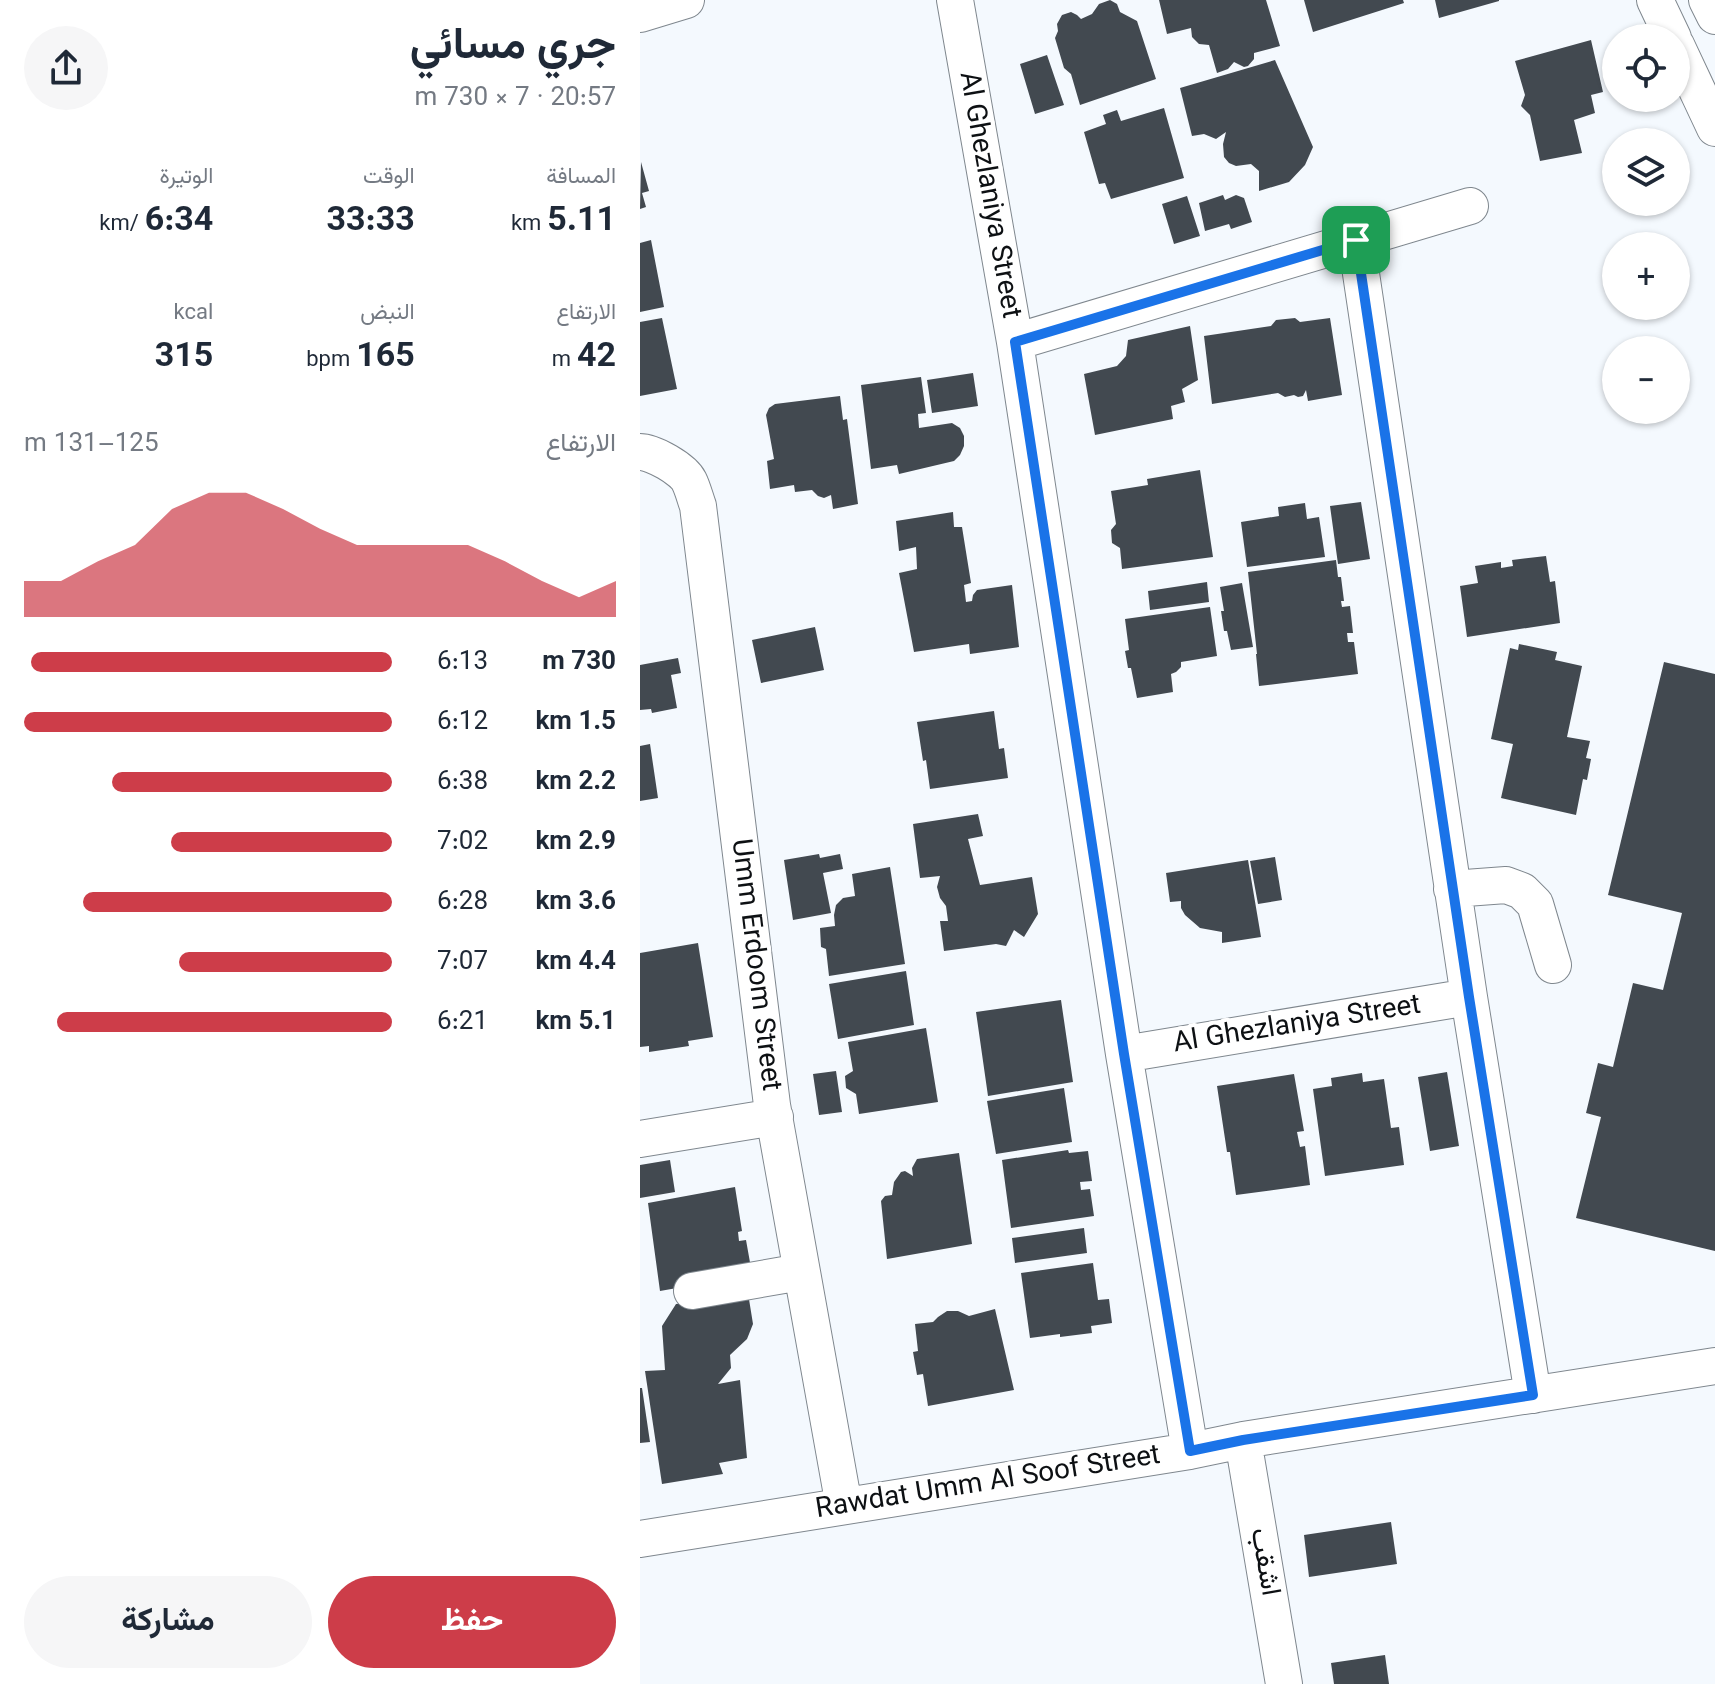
<!DOCTYPE html>
<html lang="ar">
<meta charset="utf-8">
<style>
body{margin:0;font-family:Georgia,Vazirmatn,serif;background:#f6f6f7;color:#1f2937;direction:rtl;height:100vh;display:flex;flex-direction:column;font-size:30px;white-space:nowrap}
*{box-sizing:border-box;margin:0}
p{font-size:26px;color:#747a83}
.icon{flex:none;width:44px;height:44px;fill:none;stroke:currentColor;stroke-width:2;stroke-linecap:round;stroke-linejoin:round}
.map{position:relative;flex:1;overflow:hidden;direction:ltr}
.sheet{display:flex;flex-direction:column;background:#fff;width:640px}
.sheet>*{flex:none}
.buttons{position:absolute;left:962px;top:24px;display:grid;gap:16px}
.buttons a{display:grid;place-items:center;width:88px;height:88px;border-radius:50%;background:#fff;box-shadow:0 2px 6px #0004;font-size:40px}
.pin{position:absolute;display:grid;place-items:center;width:68px;height:68px;color:#fff;margin:-34px;border-radius:16px;box-shadow:0 4px 12px #0006}
.round{display:grid;place-items:center;flex:none;width:84px;height:84px;border-radius:42px;background:#f6f6f7}
.overview{display:flex;align-items:center;justify-content:space-between;height:136px;padding:0 24px}
h1{font-size:44px;font-weight:700;line-height:60px}
.figures{display:grid;grid-template-columns:repeat(3,1fr);gap:12px;height:136px;padding:8px 24px}
.figures div{display:grid;align-content:center}
.figures b{font-size:34px;font-weight:700}
.figures small{font-size:22px;font-weight:400}
.figures p{font-size:22px}
.chart{height:224px;padding:16px 24px}
.chart p{display:flex;justify-content:space-between}
.chart svg{width:100%;height:144px;margin-top:8px;fill:#cd3d49;opacity:.7}
.primary-button{display:flex;gap:16px;margin-top:auto;padding:16px 24px}
.primary-button a{flex:1;height:92px;border-radius:48px;background:#cd3d49;color:#fff;font-size:32px;font-weight:700;line-height:92px;text-align:center}
.primary-button a+a{background:#f6f6f7;color:#1f2937}
ul{padding:0 24px;list-style:none;font-size:26px}
li{display:grid;grid-template-columns:128px 96px 1fr;align-items:center;height:60px}
li i{height:20px;border-radius:10px;background:#cd3d49}
main{display:flex;flex:1;min-height:0}
.map>svg:first-child{display:block}
.building{fill:#424950}
.lines{fill:none;stroke-linecap:round;stroke-linejoin:round}
.minor-casing{stroke:#7f878e;stroke-width:38}
.minor{stroke:#fff;stroke-width:36}
.route-casing{stroke:#fff;stroke-width:16}
.route{stroke:#1a73e8;stroke-width:10}
.labels{text-anchor:middle;dominant-baseline:central;stroke-width:8;stroke-linejoin:round;paint-order:stroke}
.street-label{font-size:28px;fill:#0d1013;stroke:#fff}
</style>
<main>
<div class="map">
<svg width="1075" height="1684" viewBox="0 0 1075 1684">
<rect width="100%" height="100%" fill="#f4f9fe"/>
<path class="building" d="M470,0L477,4L480,12L497,21L516,79L440,105L431,74L424,68L415,38L418,31L417,24L422,15L431,12L437,15L441,19L452,14L459,4Z
M519,0H626L640,46L614,53V59L608,66L604,67L594,62L588,69L577,73L569,45L559,44L552,37L551,28L527,34Z
M664,0H763L764,3L673,32Z
M795,0H859V1L799,18Z
M951,40L963,92L951,95L955,113L934,120L942,153L900,161L890,115L881,106L885,95L875,61Z
M407,55L424,105L395,114L380,64Z
M635,60L673,147L665,165L649,182L619,191V171L611,164L596,166L589,163L584,157L583,144L586,132L576,139L564,134L552,136L540,88Z
M524,108L544,178L471,199L465,183L459,184L444,132L466,124L463,115L477,110L481,121Z
M1,162L9,191L2,193L6,207L0,209Z
M583,195L585,200L596,195L604,198L612,222L591,229L589,224L565,231L559,203Z
M547,196L560,236L534,244L522,204Z
M11,240L24,307L0,312V243Z
M22,318L37,389L0,396V322Z
M655,318L660,322L690,318L702,395L668,401L666,390L663,396L658,397L654,395L645,397L638,393L572,404L564,336L631,326L636,320Z
M550,326L558,380L542,389L545,402L531,406L533,419L455,435L444,374L477,366L486,356L488,340Z
M333,373L338,406L292,413L287,380Z
M281,377L286,413L278,414L279,428L312,423L320,428L324,436V446L320,455L314,461L259,474L257,465L231,469L221,385Z
M200,396L203,420L207,419L218,504L193,509L191,495L184,498L178,496L172,490L155,492L154,485L130,489L127,461L134,459L126,415L129,408L135,404Z
M560,470L573,557L482,569L480,548L472,543L471,530L476,524L471,491L508,485L507,479Z
M721,502L730,559L698,564L690,506Z
M665,503L667,519L679,517L685,557L607,567L601,522L639,516L638,507Z
M313,512L314,527H322L331,583L324,585L326,602L332,601L333,595L337,590L372,585L379,647L330,654L329,644L274,652L259,573L277,569L276,547L259,551L256,521Z
M906,556L910,582L915,581L920,623L827,637L820,586L838,583L835,566L861,562V568L873,566L872,560Z
M696,560L698,577H701L704,601H701L702,607L710,606L713,633H707L708,642H714L718,674L619,686L616,654H617L608,572Z
M567,582L569,602L510,610L508,591Z
M602,583L613,647L591,650L587,631H584L581,611H584L580,587Z
M570,607L577,656L541,662V667L536,672L531,674L533,692L497,698L491,668H488L485,651L489,650L485,619Z
M175,627L184,670L121,683L112,640Z
M879,644L917,652L915,660L942,666L927,737L950,741L946,758L951,759L947,780L943,779L936,815L861,798L873,744L851,739L870,648L878,650Z
M38,658L41,673L31,675L37,708L12,713L11,709L0,710V665Z
M1024,662L1075,674V1251L936,1218L961,1117L946,1113L958,1063L973,1067L993,983L1023,990L1042,913L968,895Z
M354,711L359,749L364,748L368,778L290,789L286,760L283,761L277,722Z
M10,744L18,798L0,801V746Z
M338,814L343,836L328,839L340,885L392,877L398,914L384,937L374,930L366,946L356,944L304,951L300,921H308L306,906L300,898L297,887L300,876L280,878L273,824Z
M179,854L180,858L200,854L203,869L183,873L191,913L153,920L144,860Z
M635,857L642,900L618,904L610,861Z
M608,860L621,937L582,943V932L560,928L545,915L541,908V901L530,902L526,873Z
M250,867L265,964L189,976L186,949L181,947L180,928L195,926L194,915L196,905L203,898L215,896L212,874Z
M58,943L73,1037L48,1041L49,1046L9,1052V1046L0,1047V953Z
M266,971L274,1025L198,1039L189,984Z
M421,1000L433,1082L348,1096L336,1012Z
M286,1028L298,1102L219,1114L216,1094L206,1088L205,1076L213,1071L208,1042Z
M196,1071L202,1112L179,1115L173,1074Z
M807,1072L819,1146L790,1151L778,1077Z
M722,1073L723,1082L744,1079L751,1128L759,1127L764,1165L685,1176L673,1089L692,1086L691,1078Z
M654,1074L664,1131L657,1132L660,1147L665,1146L670,1185L596,1195L590,1152H587L577,1086Z
M424,1088L432,1142L356,1154L347,1101Z
M428,1150L429,1153L448,1151L452,1181L440,1182L441,1190L450,1189L454,1216L371,1228L362,1160Z
M319,1153L332,1244L247,1259L241,1201L245,1196L252,1195L254,1182L261,1172L265,1171L273,1176L272,1168L277,1159Z
M30,1160L35,1192L0,1198V1165Z
M95,1187L102,1231L98,1232L99,1241L106,1240L111,1268L36,1281L37,1288L20,1291L8,1203Z
M444,1228L447,1253L375,1263L372,1238Z
M453,1263L458,1300L469,1299L472,1323L451,1326L452,1333L420,1337V1334L390,1338L381,1273Z
M108,1293L113,1324L107,1339L90,1355L91,1368L78,1384L100,1380L107,1458L79,1463L83,1474L22,1484L5,1371L25,1370L22,1326L36,1304Z
M355,1309L374,1390L288,1406L283,1374L277,1375L273,1352L278,1351L275,1324L293,1322L298,1317L307,1311H318L329,1316Z
M0,1388H2L10,1442L0,1443Z
M751,1522L757,1564L669,1577L664,1535Z
M745,1655L749,1684H694L691,1663Z"/>
<g class="lines">
<g class="minor-casing">
<path id="minor" d="M315,0L375,342L484,1054L550,1451
M1015,0L1033,38
M1067,0L1075,16
M0,14L46,0
M1036,45L1075,128
M716,240L829,997L893,1395
M375,342L830,206
M0,452C13,452 43,469 49,481C53,489 55,498 58,506L132,1105L204,1506
M812,889L866,885L882,891L895,904L913,965
M484,1054L829,997
M0,1139L135,1117
M52,1291L161,1272
M603,1440L644,1684
M0,1539L550,1451L603,1440L1075,1366"/>
</g>
<use href="#minor" class="minor"/>
</g>
<g class="lines">
<g class="route-casing">
<path id="route" d="M716,240L829,997L893,1395L603,1440L550,1451L484,1054L375,342Z"/>
</g>
<use href="#route" class="route"/>
</g>
<g class="labels">
<g class="street-label">
<text transform="translate(349 195) rotate(80)">Al Ghezlaniya Street</text>
<text transform="translate(115 965) rotate(83)">Umm Erdoom Street</text>
<text transform="translate(657 1025) rotate(-9)">Al Ghezlaniya Street</text>
<text transform="translate(348 1483) rotate(-9)">Rawdat Umm Al Soof Street</text>
<text transform="translate(624 1562) rotate(80)">اشقب</text>
</g>
</g>
</svg>
<div class="buttons">
<a><svg class="icon" aria-label="locate" viewBox="0 0 24 24"><circle cx="12" cy="12" r="6"/><path d="M12 2v4M12 18v4M2 12h4M18 12h4"/></svg></a>
<a><svg class="icon" aria-label="layers" viewBox="0 0 24 24"><path d="M12 4l9 5-9 5-9-5zM3 14l9 5 9-5"/></svg></a>
<a>+</a>
<a>−</a>
</div>
<div class="pin" style="left:716px;top:240px;background:#1e9e55"><svg class="icon" aria-label="arrive" viewBox="0 0 24 24"><path d="M6 21V4h12l-3 4 3 4H6"/></svg></div>
</div>
<section class="sheet">
<div class="overview"><div><h1>جري مسائي</h1><p>20:57 · 7 × 730 m</p></div><a class="round"><svg class="icon" aria-label="share" viewBox="0 0 24 24"><path d="M12 15V3M7 8l5-5 5 5M5 13v7h14v-7"/></svg></a></div>
<div class="figures">
<div><p>المسافة</p><b>5.11<small> km</small></b></div>
<div><p>الوقت</p><b>33:33</b></div>
<div><p>الوتيرة</p><b>6:34<small> /km</small></b></div>
</div>
<div class="figures">
<div><p>الارتفاع</p><b>42<small> m</small></b></div>
<div><p>النبض</p><b>165<small> bpm</small></b></div>
<div><p>kcal</p><b>315</b></div>
</div>
<div class="chart"><p><span>الارتفاع</span>125–131 m</p>
<svg viewBox="0 0 160 44" preserveAspectRatio="none"><path d="M0 44V33L10 33L20 27L30 22L40 11L50 6L60 6L70 11L80 17L90 22L100 22L110 22L120 22L130 27L140 33L150 38L160 33V44z"/></svg>
</div>
<ul>
<li><b>730 m</b>6:13<i style="width:98%"></i></li>
<li><b>1.5 km</b>6:12<i style="width:100%"></i></li>
<li><b>2.2 km</b>6:38<i style="width:76%"></i></li>
<li><b>2.9 km</b>7:02<i style="width:60%"></i></li>
<li><b>3.6 km</b>6:28<i style="width:84%"></i></li>
<li><b>4.4 km</b>7:07<i style="width:58%"></i></li>
<li><b>5.1 km</b>6:21<i style="width:91%"></i></li>
</ul>
<div class="primary-button"><a>حفظ</a><a>مشاركة</a></div>
</section>
</main>
